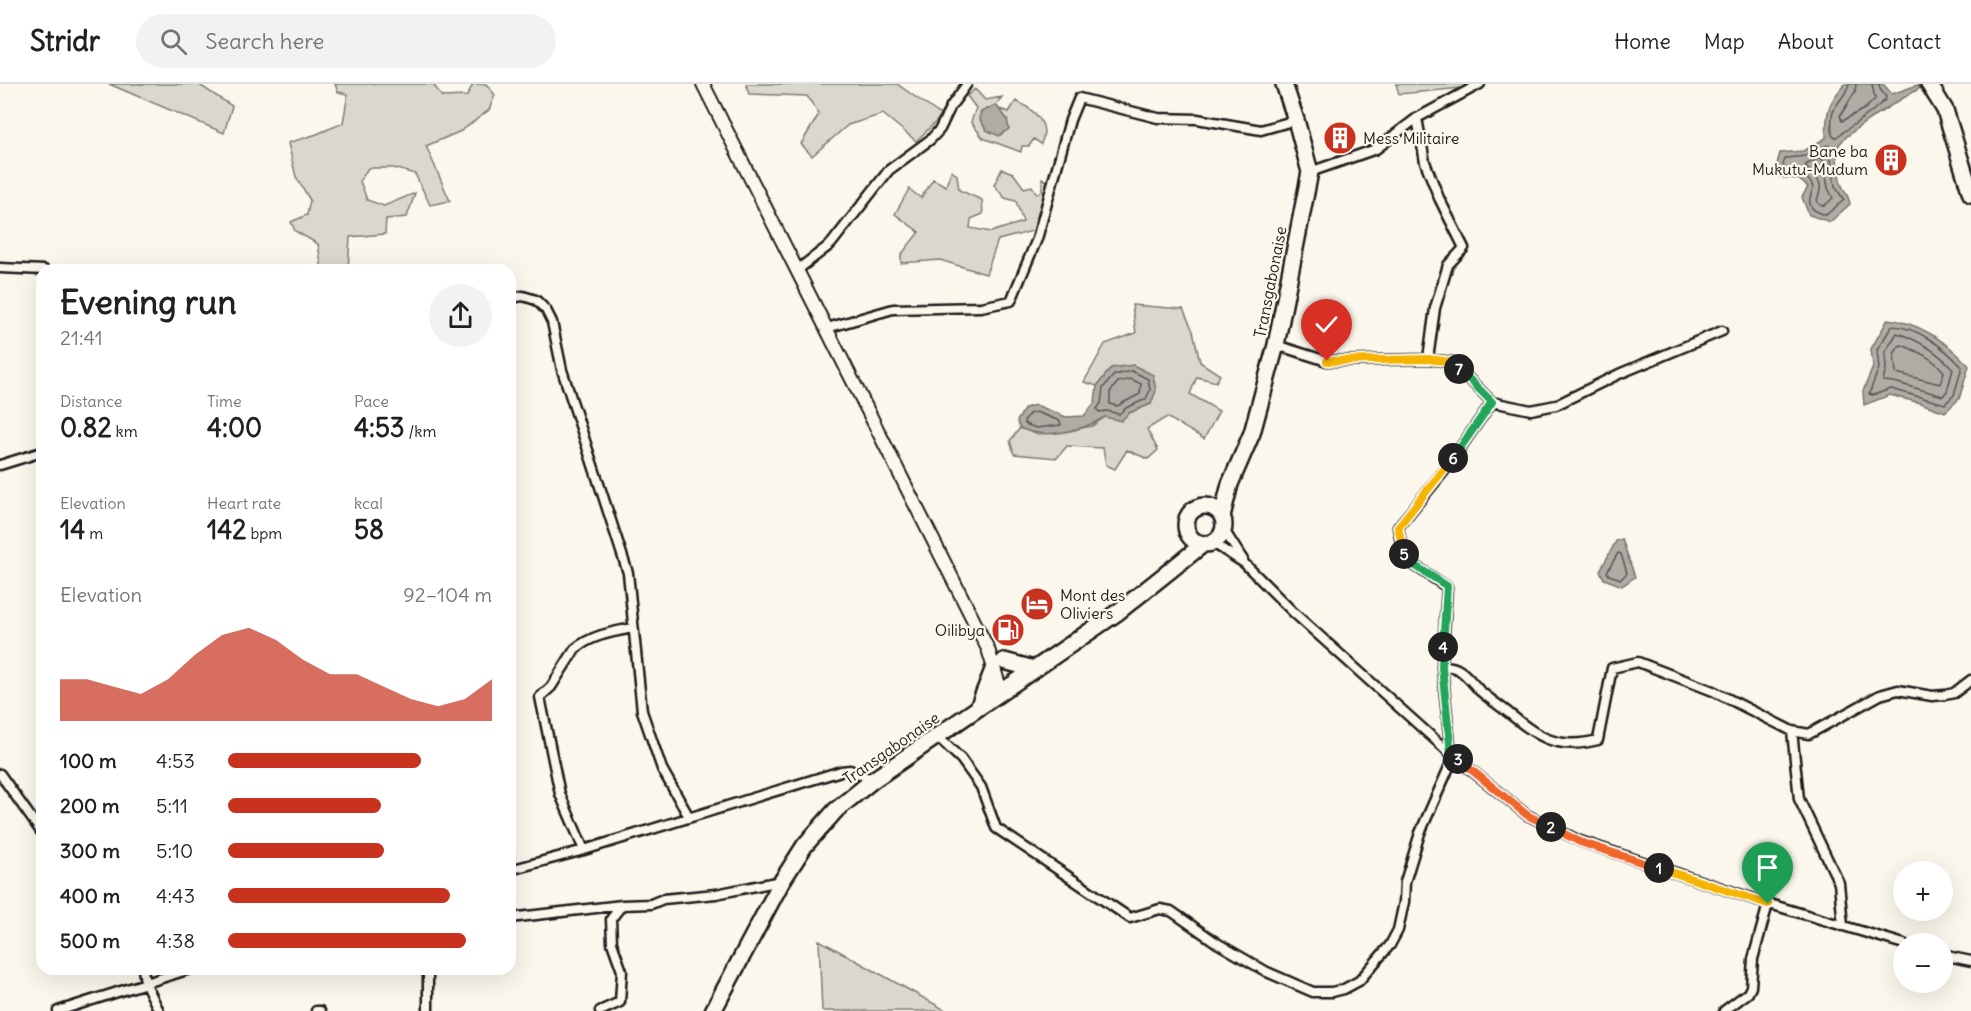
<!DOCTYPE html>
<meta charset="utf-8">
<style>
body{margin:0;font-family:Delius,sans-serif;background:#f2f2f2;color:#202124;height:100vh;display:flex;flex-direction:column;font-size:22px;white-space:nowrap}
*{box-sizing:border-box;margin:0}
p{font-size:20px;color:#757577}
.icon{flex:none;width:33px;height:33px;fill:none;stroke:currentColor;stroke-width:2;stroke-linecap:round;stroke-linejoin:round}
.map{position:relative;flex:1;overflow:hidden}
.sheet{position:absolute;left:36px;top:180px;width:480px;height:711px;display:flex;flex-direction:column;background:#fff;border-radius:18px;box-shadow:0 6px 24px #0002}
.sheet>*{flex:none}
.buttons{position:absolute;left:1893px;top:777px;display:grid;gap:12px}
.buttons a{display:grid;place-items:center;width:60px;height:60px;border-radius:50%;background:#fff;box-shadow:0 6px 24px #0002;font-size:30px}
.pin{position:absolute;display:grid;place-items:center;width:51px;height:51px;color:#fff;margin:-62px -26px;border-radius:50% 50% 50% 0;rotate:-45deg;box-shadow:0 0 6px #0007}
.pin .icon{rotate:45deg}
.km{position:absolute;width:30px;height:30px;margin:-15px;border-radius:50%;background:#222;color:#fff;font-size:16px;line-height:30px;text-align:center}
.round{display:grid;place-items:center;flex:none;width:63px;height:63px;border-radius:32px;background:#f2f2f2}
.headline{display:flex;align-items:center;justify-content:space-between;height:102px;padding:0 24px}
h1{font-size:33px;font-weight:700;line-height:45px}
.stats{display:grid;grid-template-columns:repeat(3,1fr);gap:9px;height:102px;padding:6px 24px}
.stats div{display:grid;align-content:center}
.stats b{font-size:26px;font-weight:700}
.stats small{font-size:16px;font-weight:400}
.stats p{font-size:16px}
.chart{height:168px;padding:12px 24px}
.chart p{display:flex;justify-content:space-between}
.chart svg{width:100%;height:108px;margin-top:6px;fill:#c8321e;opacity:.7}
ul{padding:0 24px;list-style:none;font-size:20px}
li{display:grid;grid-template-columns:96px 72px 1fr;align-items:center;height:45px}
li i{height:15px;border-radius:8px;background:#c8321e}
header{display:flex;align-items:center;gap:36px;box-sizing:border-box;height:84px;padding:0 30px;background:#fff;border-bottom:2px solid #e0e0e0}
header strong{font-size:28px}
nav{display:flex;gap:33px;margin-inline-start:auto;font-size:21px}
.search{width:420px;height:54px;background:#f2f2f2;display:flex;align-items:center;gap:15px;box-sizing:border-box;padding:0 21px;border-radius:33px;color:#757577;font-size:22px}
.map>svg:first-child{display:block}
.green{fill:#dad7ce;stroke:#7b7a75;stroke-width:1.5}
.water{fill:#afaca5;stroke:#74726e;stroke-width:1.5}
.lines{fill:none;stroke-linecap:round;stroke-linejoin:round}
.shore{stroke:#575653;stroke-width:1.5}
.street-casing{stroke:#1c1c1c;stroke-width:13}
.secondary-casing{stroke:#1c1c1c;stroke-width:16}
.highway-casing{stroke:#1c1c1c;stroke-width:20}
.street{stroke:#fbf7ec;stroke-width:8}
.secondary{stroke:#fbf7ec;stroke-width:12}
.highway{stroke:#fbf7ec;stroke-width:15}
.split-1-casing{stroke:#fff;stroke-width:12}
.split-2-casing{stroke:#fff;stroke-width:12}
.split-3-casing{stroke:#fff;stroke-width:12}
.split-4-casing{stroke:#fff;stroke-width:12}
.split-5-casing{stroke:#fff;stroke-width:12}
.split-6-casing{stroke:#fff;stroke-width:12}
.split-7-casing{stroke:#fff;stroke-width:12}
.split-8-casing{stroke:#fff;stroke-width:12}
.split-1{stroke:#f5b400;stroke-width:8}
.split-2{stroke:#f0652b;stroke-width:8}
.split-3{stroke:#f0652b;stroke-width:8}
.split-4{stroke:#22a559;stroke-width:8}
.split-5{stroke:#22a559;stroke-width:8}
.split-6{stroke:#f5b400;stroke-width:8}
.split-7{stroke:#22a559;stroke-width:8}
.split-8{stroke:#f5b400;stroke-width:8}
.labels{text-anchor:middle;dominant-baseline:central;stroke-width:4.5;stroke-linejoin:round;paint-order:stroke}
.poi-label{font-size:16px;fill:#1c1c1c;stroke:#fbf7ec;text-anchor:start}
.street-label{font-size:16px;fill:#1c1c1c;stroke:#fbf7ec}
</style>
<header>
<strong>Stridr</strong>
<div class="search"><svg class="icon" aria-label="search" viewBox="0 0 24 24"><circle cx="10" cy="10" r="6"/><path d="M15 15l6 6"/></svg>Search here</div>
<nav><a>Home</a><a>Map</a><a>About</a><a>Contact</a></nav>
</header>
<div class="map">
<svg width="1971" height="927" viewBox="0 0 1971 927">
<rect width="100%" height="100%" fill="#fbf7ec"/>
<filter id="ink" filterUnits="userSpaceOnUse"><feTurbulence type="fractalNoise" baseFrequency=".0167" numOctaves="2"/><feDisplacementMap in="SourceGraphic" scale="12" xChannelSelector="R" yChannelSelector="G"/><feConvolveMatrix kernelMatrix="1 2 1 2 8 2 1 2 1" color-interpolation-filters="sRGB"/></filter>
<g filter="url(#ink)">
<path class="green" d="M109,0H198L232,22L224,49Z
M335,0H433L442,13L467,12L473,0H486L495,11L489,26L461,47L426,62L450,117L430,121L415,90L394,84H368L360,97L367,116L384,122L415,109L407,133L386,135L385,150L350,153L348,186H322L318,160L295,147L291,138L307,131L310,116L296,93L288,59L317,50L343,39L348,10L338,8Z
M746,0H897L942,32L916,57L883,30L848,41L812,72L801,60L819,30L807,12L749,10Z
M1396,0H1467L1462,4L1399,10Z
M975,5L985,16L1002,13L996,21L981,28L1007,35L999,25L1009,28L1016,17C1033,25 1051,39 1041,60L1034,55L1029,62H1022L1021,68L983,54L971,38L976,24L967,12Z
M1002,85L1013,89L1024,104L1032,102L1037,110L1042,107V94L1049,99L1033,147L998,156L986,190L940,176L901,179V171L919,148L895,130L909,105L921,114L933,95L946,102L951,87L957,91L959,106L982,116L983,130L971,135L970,144L991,148L1023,138L1016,117L1005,114L994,101Z
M1132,221L1183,225L1193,247L1200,278L1220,291L1216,298L1197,293L1190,310L1219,327L1204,355L1167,333L1147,345L1158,366L1148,375L1127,366L1115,385L1106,381L1103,364L1067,362L1057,374L1014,370L1010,357L1020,344L1036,350L1060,348L1092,342L1105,333L1129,329L1151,320L1111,284L1097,302L1084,298L1105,260L1136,249Z
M819,856L947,927H822Z"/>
<path class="water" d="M1845,0H1883L1892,10L1918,1L1920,4C1906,12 1842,50 1838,63C1837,66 1837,73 1837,76C1838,83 1839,93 1841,99C1843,107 1849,111 1850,120L1830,138L1809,131L1802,113L1808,103L1798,95L1780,93L1777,80L1780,69L1803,67L1826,54C1827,28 1826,21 1845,0Z
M996,21L1007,35L1009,45L999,52L986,46L979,34L981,28Z
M1888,235C1921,239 1948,259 1969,282L1959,315L1945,328L1920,319L1890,311L1864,321L1863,307L1873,283L1871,265Z
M1133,281L1153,291L1156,307L1151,320L1129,329L1121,337L1105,333C1082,347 1045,356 1020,344L1017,337L1025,324L1036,321L1066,333L1084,332L1095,318L1097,302L1111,284Z
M1622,455L1635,493L1622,502L1604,495L1600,487L1616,457Z"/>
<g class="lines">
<path class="shore" d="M1849,0C1847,11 1835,19 1832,31C1831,37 1832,45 1832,51L1835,54L1870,29L1885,16L1886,13L1880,5L1879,0
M1856,0L1855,8L1840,32L1842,37L1866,24L1875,15L1872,0
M1827,61L1832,63L1831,76L1835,102L1844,116L1826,131C1808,126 1807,120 1813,104C1810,91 1797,89 1786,87L1783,80L1786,74L1805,72Z
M1820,74L1823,76L1828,104L1833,114L1824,122L1819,120L1817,116C1825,96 1817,96 1805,82L1807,80Z
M1892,242C1918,243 1945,264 1962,283L1954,311L1945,320L1891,305L1873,311L1869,310L1879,284L1877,266Z
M1897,249C1918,256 1938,268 1953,285L1947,307L1943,312L1894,298L1883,297L1886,284L1885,268Z
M1902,261C1917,267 1935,275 1944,288L1940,300L1896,289L1894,270L1899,262Z
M1132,287L1148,295L1150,306L1146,315L1126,324L1119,330L1107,327L1099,328L1097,325L1101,319L1103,304L1114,291Z
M1131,295L1141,300L1140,310L1117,322L1110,320V308L1118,298Z
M1036,328L1060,337L1061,341L1036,344L1025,340L1024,337L1029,330Z
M1618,469L1621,470L1627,489L1621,495L1609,491L1607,488Z"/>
<g class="street-casing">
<path id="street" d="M1417,34L1425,78L1439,114L1464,164L1448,181L1435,224L1428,275
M1310,88L1376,65L1417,34L1480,0
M0,184L44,186
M796,187L831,160L889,86L931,55L940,45L951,22L967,0
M510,214L523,212L536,216L546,226L552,238L562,286L628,489L642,627L662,685L689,733
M827,244L893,225L981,223L1011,217L1037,155L1070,36L1079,14L1158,34L1197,35L1261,46L1296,36
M1276,261L1327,277L1428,275L1452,278L1492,318L1445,386L1398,443L1403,469L1414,481L1447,503L1442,583L1451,670
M1492,318L1531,326L1556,321L1619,290L1722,247
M0,381L42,368
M1224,446L1243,476
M1213,459L1244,479L1293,528L1451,670L1527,731L1580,757L1763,818L1904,860
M1442,583C1460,580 1468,594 1479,606C1487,613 1497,620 1505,626C1537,652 1555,667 1598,656L1612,584L1638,578L1713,607L1792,647L1809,650L1880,611L1898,606L1932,612L1945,611L1954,609L1971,596
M1792,647L1799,715L1839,799L1843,842
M938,653L961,675L981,703L996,744L1130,834L1160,825L1171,827L1217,859L1267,888L1313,908H1332L1344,905L1359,897L1390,861L1398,846L1404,818L1405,798L1420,749L1454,672
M0,690L42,749
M584,766L560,710L540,613L551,603L575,565C592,551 612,548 633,544
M510,786L584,766L841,687L850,686L873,696
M510,834L622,821L651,820L663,815L716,810L781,797
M1942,871L1971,877
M143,885L145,898L159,927
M58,927L190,885
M316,927H320
M428,927V885
M600,927L620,918L622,887L612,859L611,835L622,821
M1724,927L1748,909L1751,903L1753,875L1768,820"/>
</g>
<g class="secondary-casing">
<path id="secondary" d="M703,0L988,565L1001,607"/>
</g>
<g class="highway-casing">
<path id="highway" d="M1929,0L1945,26L1971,110
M1186 441a19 19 0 1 1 38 0a19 19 0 1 1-38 0Z
M1222,432L1230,400L1252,349L1276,261L1310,88L1296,36L1284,0
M1004,577L1034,585
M978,624L993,586
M713,927L782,797L805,761L836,726L873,696L1118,528L1202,461"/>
</g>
<use href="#street" class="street"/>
<use href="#secondary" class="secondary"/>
<use href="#highway" class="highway"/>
</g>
</g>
<g class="lines" filter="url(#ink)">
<g class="split-1-casing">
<path id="split-1" d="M1659,784L1768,820"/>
</g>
<g class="split-2-casing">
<path id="split-2" d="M1551,743L1580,758L1659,784"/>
</g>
<g class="split-3-casing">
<path id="split-3" d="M1458,675L1527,731L1551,743"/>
</g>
<g class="split-4-casing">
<path id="split-4" d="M1443,563L1442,583L1451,670L1458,675"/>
</g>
<g class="split-5-casing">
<path id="split-5" d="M1404,470L1414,481L1447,502L1443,563"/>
</g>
<g class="split-6-casing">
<path id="split-6" d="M1404,470L1398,443L1453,374"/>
</g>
<g class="split-7-casing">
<path id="split-7" d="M1453,374L1492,318L1459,285"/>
</g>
<g class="split-8-casing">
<path id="split-8" d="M1327,277L1428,275L1452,278L1459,285"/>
</g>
<use href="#split-1" class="split-1"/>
<use href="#split-2" class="split-2"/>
<use href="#split-3" class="split-3"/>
<use href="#split-4" class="split-4"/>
<use href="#split-5" class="split-5"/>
<use href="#split-6" class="split-6"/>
<use href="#split-7" class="split-7"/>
<use href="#split-8" class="split-8"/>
</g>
<defs>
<g id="building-disc" transform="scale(1.725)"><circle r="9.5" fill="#c8321e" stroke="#fbf7ec"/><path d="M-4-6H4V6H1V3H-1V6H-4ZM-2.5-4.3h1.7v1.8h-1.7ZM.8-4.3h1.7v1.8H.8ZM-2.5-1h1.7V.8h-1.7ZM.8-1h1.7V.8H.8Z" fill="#fff"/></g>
<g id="hotel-disc" transform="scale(1.725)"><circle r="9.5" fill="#c8321e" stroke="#fbf7ec"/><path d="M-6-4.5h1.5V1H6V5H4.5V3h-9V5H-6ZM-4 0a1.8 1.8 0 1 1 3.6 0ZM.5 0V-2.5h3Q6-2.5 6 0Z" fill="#fff"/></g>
<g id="fuel-disc" transform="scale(1.725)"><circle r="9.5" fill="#c8321e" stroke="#fbf7ec"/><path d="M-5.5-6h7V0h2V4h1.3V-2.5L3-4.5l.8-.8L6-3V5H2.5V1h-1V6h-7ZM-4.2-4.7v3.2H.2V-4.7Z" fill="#fff"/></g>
</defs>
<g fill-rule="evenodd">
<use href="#building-disc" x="1340" y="54"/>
<use href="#building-disc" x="1891" y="76"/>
<use href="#hotel-disc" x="1037" y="520"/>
<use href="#fuel-disc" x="1008" y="546"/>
</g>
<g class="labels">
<g class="poi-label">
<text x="1363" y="54">Mess Militaire</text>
<text x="1868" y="67" text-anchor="end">Bane ba<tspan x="1868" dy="18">Mukutu-Mudum</tspan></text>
<text x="1060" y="511">Mont des<tspan x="1060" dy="18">Oliviers</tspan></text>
<text x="985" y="546" text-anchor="end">Oilibya</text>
</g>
<g class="street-label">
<text transform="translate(1270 198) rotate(-79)">Transgabonaise</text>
<text transform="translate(891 664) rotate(-35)">Transgabonaise</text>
</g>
</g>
</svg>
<div class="buttons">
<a>+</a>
<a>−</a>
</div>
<div class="pin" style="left:1768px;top:820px;background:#1e9e55"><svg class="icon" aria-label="arrive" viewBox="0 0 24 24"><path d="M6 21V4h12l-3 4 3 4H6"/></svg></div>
<div class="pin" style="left:1327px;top:277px;background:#d93025"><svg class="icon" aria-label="check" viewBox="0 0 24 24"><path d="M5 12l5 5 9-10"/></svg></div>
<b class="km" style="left:1659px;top:784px">1</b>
<b class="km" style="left:1551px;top:743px">2</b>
<b class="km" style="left:1458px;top:675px">3</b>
<b class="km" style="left:1443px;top:563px">4</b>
<b class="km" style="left:1404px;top:470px">5</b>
<b class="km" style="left:1453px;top:374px">6</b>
<b class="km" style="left:1459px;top:285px">7</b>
<section class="sheet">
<div class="headline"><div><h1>Evening run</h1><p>21:41</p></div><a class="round"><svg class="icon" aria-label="share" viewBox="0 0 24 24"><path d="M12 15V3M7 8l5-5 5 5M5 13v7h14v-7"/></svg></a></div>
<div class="stats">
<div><p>Distance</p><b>0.82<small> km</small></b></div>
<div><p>Time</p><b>4:00</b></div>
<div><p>Pace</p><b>4:53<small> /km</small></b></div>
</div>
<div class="stats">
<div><p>Elevation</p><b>14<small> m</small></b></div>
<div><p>Heart rate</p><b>142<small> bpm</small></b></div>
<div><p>kcal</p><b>58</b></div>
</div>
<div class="chart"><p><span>Elevation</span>92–104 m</p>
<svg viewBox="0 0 160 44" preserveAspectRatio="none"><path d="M0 44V27L10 27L20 30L30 33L40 27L50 17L60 9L70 6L80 11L90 19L100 25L110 25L120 30L130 35L140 38L150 35L160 27V44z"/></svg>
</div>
<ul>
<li><b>100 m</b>4:53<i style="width:73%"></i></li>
<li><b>200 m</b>5:11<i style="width:58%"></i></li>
<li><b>300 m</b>5:10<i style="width:59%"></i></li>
<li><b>400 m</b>4:43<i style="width:84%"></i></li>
<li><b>500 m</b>4:38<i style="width:90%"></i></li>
</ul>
</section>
</div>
